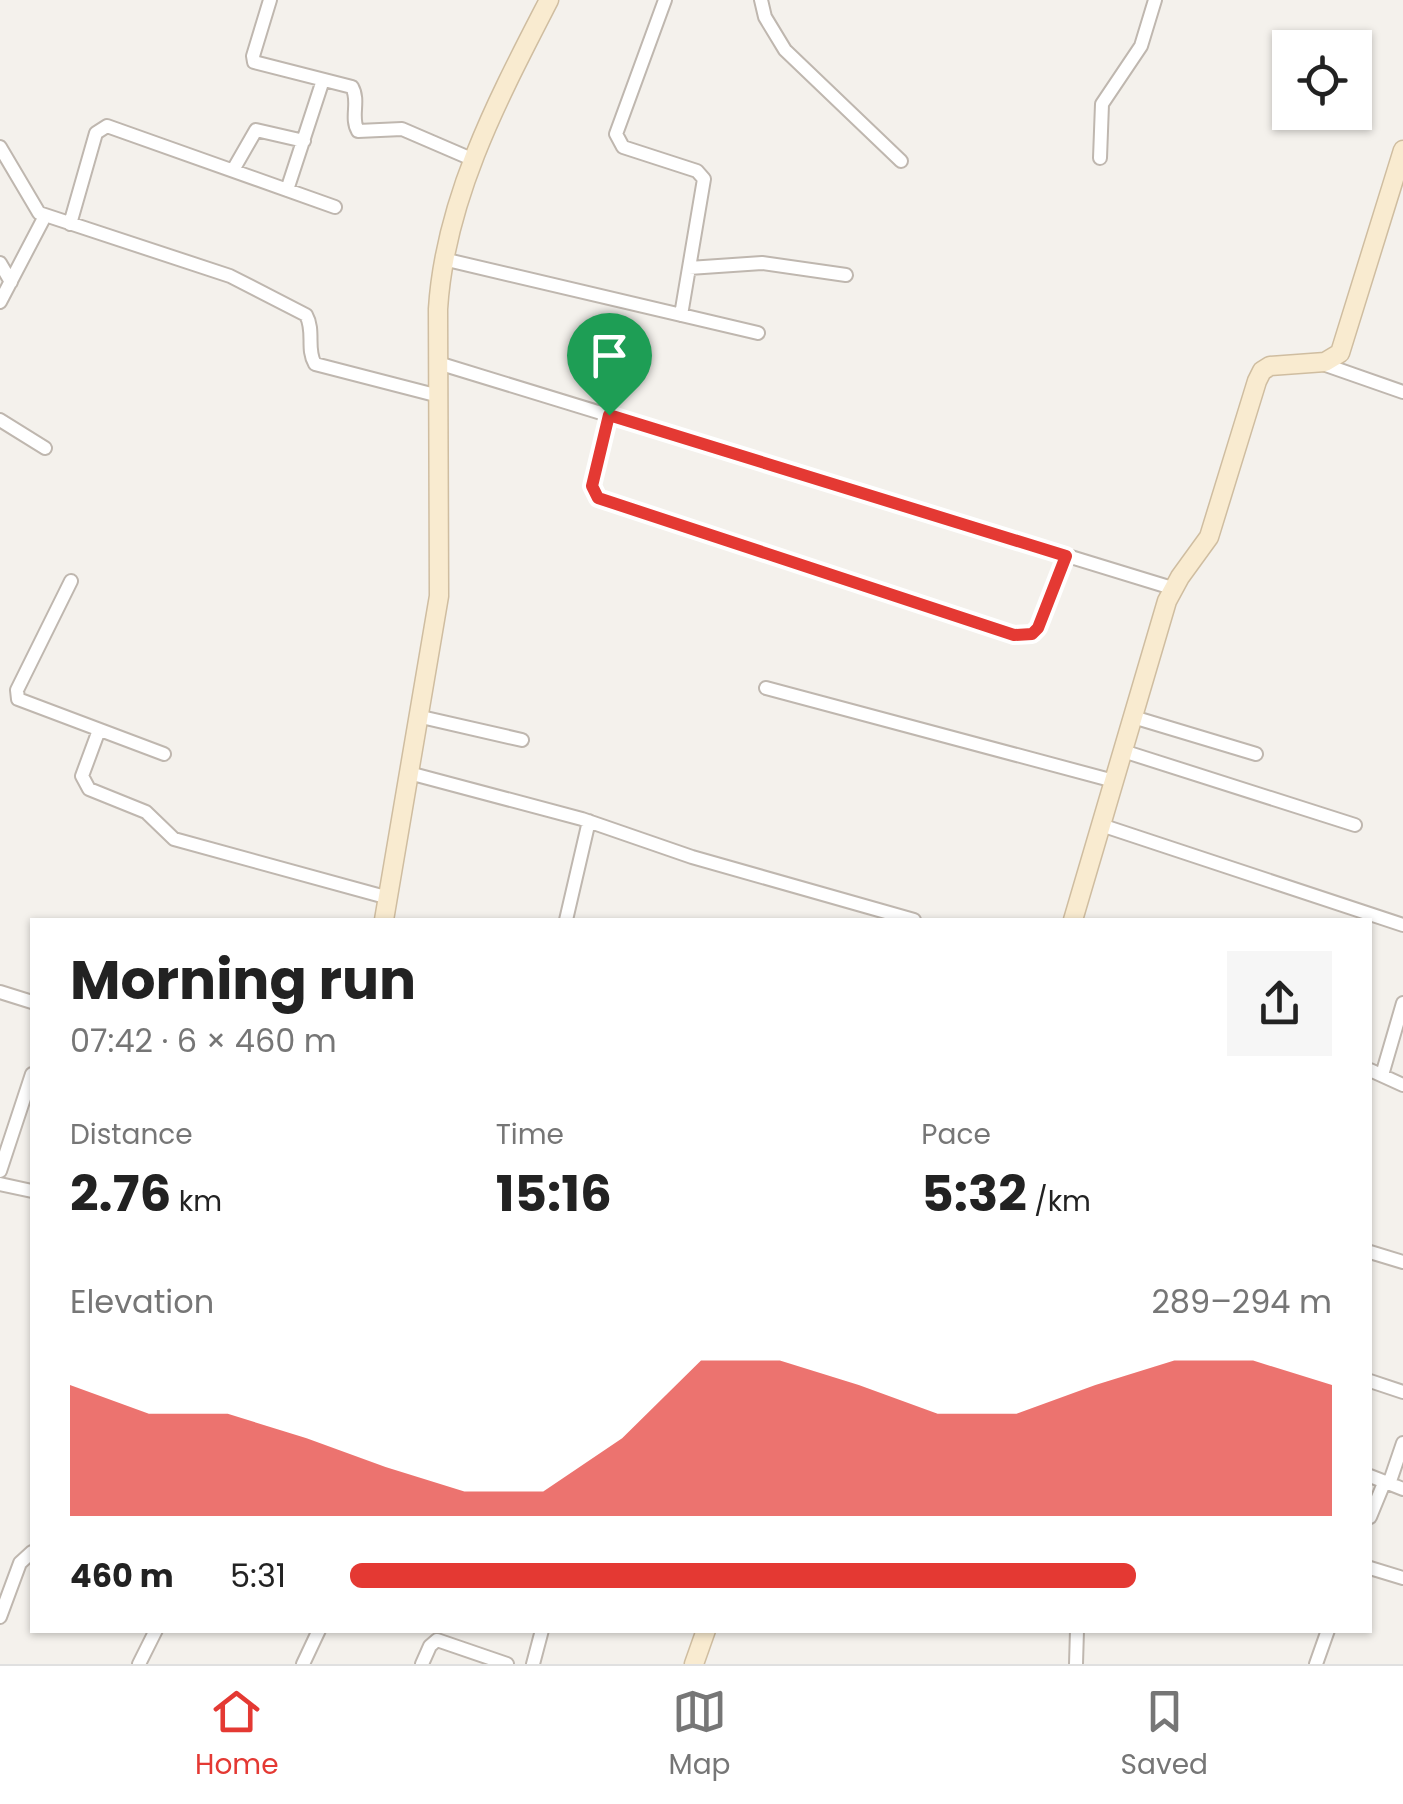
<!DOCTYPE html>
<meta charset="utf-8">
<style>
body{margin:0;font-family:Poppins,sans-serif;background:#f6f6f6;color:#222;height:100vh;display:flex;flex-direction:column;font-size:38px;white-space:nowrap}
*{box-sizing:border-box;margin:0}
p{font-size:32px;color:#767676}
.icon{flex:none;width:55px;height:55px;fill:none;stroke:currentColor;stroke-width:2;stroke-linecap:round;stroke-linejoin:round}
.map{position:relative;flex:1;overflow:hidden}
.side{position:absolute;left:30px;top:918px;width:1342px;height:715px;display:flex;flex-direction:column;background:#fff;border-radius:0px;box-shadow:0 2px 8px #0004}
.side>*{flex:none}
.buttons{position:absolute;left:1272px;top:30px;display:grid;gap:20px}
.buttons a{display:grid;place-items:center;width:100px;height:100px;border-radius:0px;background:#fff;box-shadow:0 2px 8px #0004;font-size:50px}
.pin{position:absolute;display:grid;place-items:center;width:85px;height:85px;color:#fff;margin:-102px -42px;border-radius:50% 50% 50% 0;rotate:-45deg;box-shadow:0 0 10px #0007}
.pin .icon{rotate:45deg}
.round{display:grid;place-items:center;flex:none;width:105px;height:105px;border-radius:0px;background:#f6f6f6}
.headline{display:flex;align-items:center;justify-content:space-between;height:170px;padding:0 40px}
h1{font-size:55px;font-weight:700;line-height:75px}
.figures{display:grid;grid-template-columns:repeat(3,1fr);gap:15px;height:170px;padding:10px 40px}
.figures div{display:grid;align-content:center}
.figures b{font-size:50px;font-weight:700}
.figures small{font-size:28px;font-weight:400}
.figures p{font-size:28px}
.chart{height:280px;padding:20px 40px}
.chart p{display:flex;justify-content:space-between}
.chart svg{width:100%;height:180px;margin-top:10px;fill:#e43933;opacity:.7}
ul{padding:0 40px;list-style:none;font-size:32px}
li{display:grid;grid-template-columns:160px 120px 1fr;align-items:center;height:75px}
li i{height:25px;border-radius:12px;background:#e43933}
.dock{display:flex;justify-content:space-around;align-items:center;height:140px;border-top:2px solid #e0e0e0;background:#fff;font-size:28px;color:#767676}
.dock a{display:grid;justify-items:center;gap:5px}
.dock .on{color:#e43933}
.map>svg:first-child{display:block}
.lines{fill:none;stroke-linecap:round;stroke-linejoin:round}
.street-casing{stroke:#bfb7af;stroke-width:16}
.secondary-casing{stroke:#cfbda0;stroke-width:21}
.street{stroke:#fff;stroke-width:12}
.secondary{stroke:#f9ebd0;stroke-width:18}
.route-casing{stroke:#fff;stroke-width:20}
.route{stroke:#e43933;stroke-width:12}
</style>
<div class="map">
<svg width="1403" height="1664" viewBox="0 0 1403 1664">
<rect width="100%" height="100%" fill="#f4f1ec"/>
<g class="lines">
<g class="street-casing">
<path id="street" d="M270,0L253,56L254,62L352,87C360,101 350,118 358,131L402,129L474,160
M665,0L616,134L623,147L697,171L704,179L681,315
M761,0L765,17L785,50L901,161
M0,147L39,213L230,276L306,315C315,331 306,349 315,364L439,396
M1100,158L1102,104L1141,46L1155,0
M233,170L256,130L304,141
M287,190L323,80
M70,224L96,133L107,126L335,207
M443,259L758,333
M0,263L11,282
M689,268L762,263L846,275
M0,302L45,216
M438,363L1172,588
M1320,363L1403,392
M609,415L592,486L598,498L1014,635H1031L1038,628L1066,556
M0,420L45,448
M71,581L17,690L18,699L164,754
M766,688L1114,781
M417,716L522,740
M1133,717L1256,754
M99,730L82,776L89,789L146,812L174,839L389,898
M1123,751L1355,825
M409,773L582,819L692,857L914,920
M1101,825L1403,925
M566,920L589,821
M0,992L32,1002
M1370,1070L1403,1085
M1382,1075L1403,1003
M0,1171L32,1074
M0,1184L32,1191
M1370,1252L1403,1262
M1370,1381L1403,1392
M1370,1476L1403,1489
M1389,1484L1403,1443
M1370,1517L1384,1483
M1370,1568L1403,1578
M0,1617L20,1563L32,1552
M139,1664L156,1630
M303,1664L319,1630
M422,1664L430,1646L437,1640L507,1664
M533,1664L542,1630
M1076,1664L1077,1630
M1316,1664L1328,1630"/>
</g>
<g class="secondary-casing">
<path id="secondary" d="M384,920L439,596L438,309C445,198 499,97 549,0
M1073,920L1167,601L1180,577L1209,537L1257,381L1262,371L1270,366L1325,362L1340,353L1403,150
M694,1664L706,1630"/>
</g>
<use href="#street" class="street"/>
<use href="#secondary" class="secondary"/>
</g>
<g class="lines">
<g class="route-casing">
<path id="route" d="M609,415L1066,556L1038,628L1032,634L1014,635L598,498L592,486Z"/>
</g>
<use href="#route" class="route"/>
</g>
</svg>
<div class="buttons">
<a><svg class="icon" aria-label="locate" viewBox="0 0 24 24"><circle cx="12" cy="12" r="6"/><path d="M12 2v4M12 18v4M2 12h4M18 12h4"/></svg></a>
</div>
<div class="pin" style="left:609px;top:415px;background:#1e9e55"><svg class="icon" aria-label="arrive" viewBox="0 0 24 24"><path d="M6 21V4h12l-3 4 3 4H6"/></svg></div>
<section class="side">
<div class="headline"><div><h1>Morning run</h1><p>07:42 · 6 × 460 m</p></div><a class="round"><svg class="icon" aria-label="share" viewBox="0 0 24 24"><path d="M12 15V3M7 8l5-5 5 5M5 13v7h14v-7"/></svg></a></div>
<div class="figures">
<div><p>Distance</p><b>2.76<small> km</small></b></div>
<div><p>Time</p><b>15:16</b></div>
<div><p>Pace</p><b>5:32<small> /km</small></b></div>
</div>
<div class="chart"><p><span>Elevation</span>289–294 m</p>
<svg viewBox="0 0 160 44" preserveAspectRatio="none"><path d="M0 44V12L10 19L20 19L30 25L40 32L50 38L60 38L70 25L80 6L90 6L100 12L110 19L120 19L130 12L140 6L150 6L160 12V44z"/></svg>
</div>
<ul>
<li><b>460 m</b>5:31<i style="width:80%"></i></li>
</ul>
</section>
</div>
<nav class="dock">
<a class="on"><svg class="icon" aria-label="home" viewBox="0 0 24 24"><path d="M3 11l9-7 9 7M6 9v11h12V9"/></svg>Home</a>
<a><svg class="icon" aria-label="map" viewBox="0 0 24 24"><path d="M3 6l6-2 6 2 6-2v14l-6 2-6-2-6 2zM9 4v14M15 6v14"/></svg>Map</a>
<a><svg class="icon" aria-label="saved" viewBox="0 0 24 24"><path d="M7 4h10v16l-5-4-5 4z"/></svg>Saved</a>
</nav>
